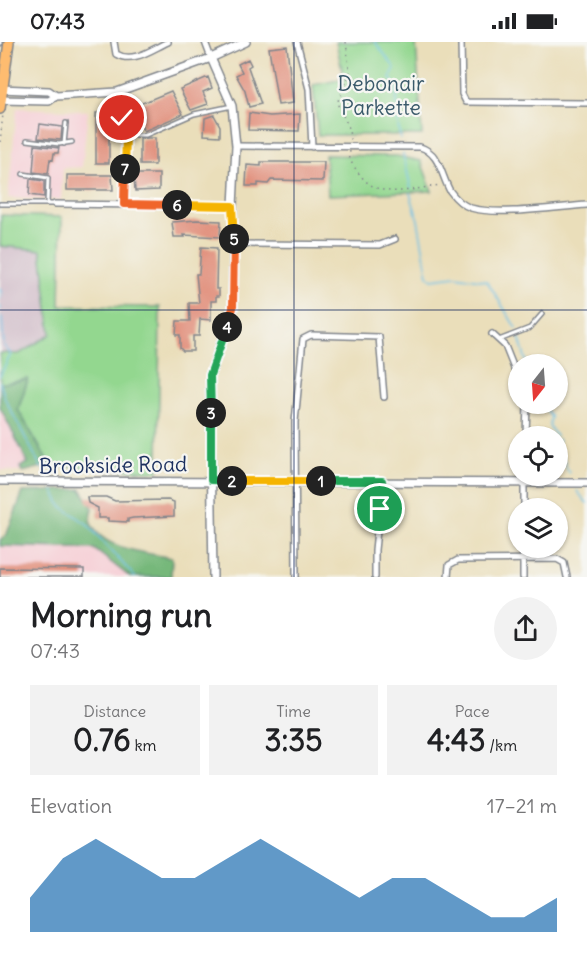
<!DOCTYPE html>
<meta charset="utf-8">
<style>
body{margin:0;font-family:Delius,sans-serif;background:#f2f2f2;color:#202124;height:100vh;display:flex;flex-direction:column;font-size:22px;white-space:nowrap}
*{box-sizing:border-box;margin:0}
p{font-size:20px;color:#757577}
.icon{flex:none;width:33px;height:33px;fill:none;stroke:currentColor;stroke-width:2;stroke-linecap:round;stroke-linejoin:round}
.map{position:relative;height:535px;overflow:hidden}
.details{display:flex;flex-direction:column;background:#fff;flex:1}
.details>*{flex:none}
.needle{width:39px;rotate:197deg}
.controls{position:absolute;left:508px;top:312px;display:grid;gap:12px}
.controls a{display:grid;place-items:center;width:60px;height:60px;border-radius:50%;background:#fff;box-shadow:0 2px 4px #0004;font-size:30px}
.pin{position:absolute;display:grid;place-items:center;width:51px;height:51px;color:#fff;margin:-26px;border:3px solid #fff;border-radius:50%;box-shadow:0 2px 6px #0007}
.km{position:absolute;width:30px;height:30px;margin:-15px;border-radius:50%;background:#222;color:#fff;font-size:16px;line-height:30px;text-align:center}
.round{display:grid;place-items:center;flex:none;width:63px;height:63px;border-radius:32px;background:#f2f2f2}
.summary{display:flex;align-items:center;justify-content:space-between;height:102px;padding:0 30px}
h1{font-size:33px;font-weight:700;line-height:45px}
.metrics{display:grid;grid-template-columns:repeat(3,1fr);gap:9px;height:102px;padding:6px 30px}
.metrics div{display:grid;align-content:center;border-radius:0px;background:#f2f2f2;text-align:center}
.metrics b{font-size:30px;font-weight:700}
.metrics small{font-size:16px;font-weight:400}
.metrics p{font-size:16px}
.chart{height:168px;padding:12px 30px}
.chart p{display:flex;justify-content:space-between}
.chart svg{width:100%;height:108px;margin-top:6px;fill:#1f6fb2;opacity:.7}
.status{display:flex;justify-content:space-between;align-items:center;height:42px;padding:0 30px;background:#fff;direction:ltr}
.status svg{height:16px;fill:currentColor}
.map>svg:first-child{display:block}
.built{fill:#f6cfd6}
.industrial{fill:#d1bdc9}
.green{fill:#93d78f;stroke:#578376;stroke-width:1.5}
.forest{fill:#76b87a;stroke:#48746c;stroke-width:1.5}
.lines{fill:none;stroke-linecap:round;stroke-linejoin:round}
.stream{stroke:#69c0e6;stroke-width:1.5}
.building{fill:#e18e7a}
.service-casing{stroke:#82868c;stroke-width:6}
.minor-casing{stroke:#82868c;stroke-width:8}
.tertiary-casing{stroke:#82868c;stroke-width:10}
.primary-casing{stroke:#82868c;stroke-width:12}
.path{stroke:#82868c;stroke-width:1.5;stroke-dasharray:1.5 4.5;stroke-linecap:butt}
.service{stroke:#fff;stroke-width:3}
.minor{stroke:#fff;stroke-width:5}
.tertiary{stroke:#fff;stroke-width:7}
.primary{stroke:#febc70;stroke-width:9}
.split-1-casing{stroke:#fff;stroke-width:12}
.split-2-casing{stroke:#fff;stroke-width:12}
.split-3-casing{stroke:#fff;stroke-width:12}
.split-4-casing{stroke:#fff;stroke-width:12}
.split-5-casing{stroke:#fff;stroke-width:12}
.split-6-casing{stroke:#fff;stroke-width:12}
.split-7-casing{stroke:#fff;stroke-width:12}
.split-8-casing{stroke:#fff;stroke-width:12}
.split-1{stroke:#22a559;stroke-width:8}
.split-2{stroke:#f5b400;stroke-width:8}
.split-3{stroke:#22a559;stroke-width:8}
.split-4{stroke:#22a559;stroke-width:8}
.split-5{stroke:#f0652b;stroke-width:8}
.split-6{stroke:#f5b400;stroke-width:8}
.split-7{stroke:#f0652b;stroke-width:8}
.split-8{stroke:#f5b400;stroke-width:8}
.grid{fill:none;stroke:#1b2f5e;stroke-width:1.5;stroke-opacity:0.55}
.labels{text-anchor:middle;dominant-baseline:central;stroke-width:4.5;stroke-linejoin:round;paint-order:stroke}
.park-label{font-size:21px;fill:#39596a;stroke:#f6f6f2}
.street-label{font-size:21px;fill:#1b2f5e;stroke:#f6f6f2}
</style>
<div class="status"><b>07:43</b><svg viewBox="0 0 49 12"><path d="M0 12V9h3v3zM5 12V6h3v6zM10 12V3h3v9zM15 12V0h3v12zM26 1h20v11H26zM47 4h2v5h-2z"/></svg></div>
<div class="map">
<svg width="587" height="535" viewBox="0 0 587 535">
<rect width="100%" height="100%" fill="#f6f6f2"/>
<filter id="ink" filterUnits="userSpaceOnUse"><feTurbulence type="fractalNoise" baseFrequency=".0167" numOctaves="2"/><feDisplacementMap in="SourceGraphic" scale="12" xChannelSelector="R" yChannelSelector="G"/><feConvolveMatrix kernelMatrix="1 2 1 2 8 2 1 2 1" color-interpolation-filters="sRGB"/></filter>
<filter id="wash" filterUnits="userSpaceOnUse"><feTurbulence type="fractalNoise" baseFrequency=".008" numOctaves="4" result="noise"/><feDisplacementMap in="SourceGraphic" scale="24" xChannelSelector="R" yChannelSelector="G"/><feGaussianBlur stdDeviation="1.35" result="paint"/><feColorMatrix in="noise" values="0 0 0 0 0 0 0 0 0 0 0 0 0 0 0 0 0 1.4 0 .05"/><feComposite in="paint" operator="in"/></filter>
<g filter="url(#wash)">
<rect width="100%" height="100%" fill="#eadeba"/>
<path class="built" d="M17,66L88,69L82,125L63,126L61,158L8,156Z
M0,365L29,421L20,425L22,430L0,428Z
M0,504L94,507L130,535H0Z"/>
<path class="industrial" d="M0,204L41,208L51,292L19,312L0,311Z"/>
<path class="green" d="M336,0H416L422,93H318L313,43L344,37Z
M325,113L397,114L421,119L432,149L328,153Z
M1,173L62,175L60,264L160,265L158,430L50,423L18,368L28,337L0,342V311L19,312L51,292L41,208L0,204Z"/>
<path class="forest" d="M28,337L18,368L50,423L22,430L20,425L28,421L0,365V342Z
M81,447L93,466L90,479C100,508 146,510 172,516L171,535H130L94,507L0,504V498L6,494L23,450Z"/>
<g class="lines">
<path class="stream" d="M375,0L395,26L390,36C402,46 394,81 401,97
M403,112L411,146
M410,151L418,178L428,234L432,237L456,234L487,239L516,286
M0,247L2,253L0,257
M0,264L1,267
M519,295L527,322
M0,334L11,312L4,304L2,275
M0,340L5,357L42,427
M542,362L551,375L549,384L556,394
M558,397V403
M558,406L569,431
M53,448L61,464L86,481L135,535
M577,449L587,461"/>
</g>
<g id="blocks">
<path class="building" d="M287,4L293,61L278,63L269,6Z
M248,17L251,23L248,25L261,62L249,65L245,49L236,33L242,30L238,22Z
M208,35L212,46L203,50L208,62L191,68L180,47Z
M171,49L183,72L144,89L130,66Z
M96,71H109V121H96Z
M249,71L270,74L300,72L299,89L248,88Z
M214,73L220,84V94L204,93L205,76Z
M40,82L62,85L61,98L38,96Z
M148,96H155V123H140V97Z
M35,103L59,106L58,111H54L53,118L50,117L48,132L33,130Z
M261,120H324L323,139L271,138L268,142L258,141V144H246L247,123L261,124Z
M134,132H159V148L135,149Z
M67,133H112L113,148H67Z
M30,137L44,139V155L29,153Z
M197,178L221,179L220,195L184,193L185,195H174L172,180Z
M201,205L217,206L216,247H219V254H216V259H211V278L200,277L199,294H193V309H183L180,306V293H176L177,279H190L189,261H199L196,232H199Z
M87,455H106L115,459L168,458L174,460V474L133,476L128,477V480L108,479V476H98V466L88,461Z
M0,526L84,527V535H0Z"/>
</g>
</g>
<g filter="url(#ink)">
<use href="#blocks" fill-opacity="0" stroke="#82868c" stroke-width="1.5"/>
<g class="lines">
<g class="service-casing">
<path id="service" d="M0,2V0
M127,93H146L194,72L232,64
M27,98L59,102L72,100
M64,102L66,81
M23,132L48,136L47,162
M0,162H54
M499,298L530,286L542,272"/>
</g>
<g class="minor-casing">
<path id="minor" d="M114,0L116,12C133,22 152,7 168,0
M205,0L211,16
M297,0L309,47L312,105
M461,0L462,52L466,60L587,61
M117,50L126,94L124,162
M236,104L420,105C440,111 441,133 450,149C455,156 462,163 471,166C498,174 557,165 587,163
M55,162L233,164
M234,202L380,203L395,197
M492,292L505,304L519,339
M526,394L527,362
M524,466V434
M523,506V535
M296,535L295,380L303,297L311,293L379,295L384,355
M375,535V508L382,439
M448,535L449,523L458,518L557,517L564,521L567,535"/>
</g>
<g class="tertiary-casing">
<path id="tertiary" d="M211,16L232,64L236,104L233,164V266L210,333L213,535
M0,47L49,49L56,54
M0,58L49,59L56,54L117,50L211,16L246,0
M0,439L587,441"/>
</g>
<g class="primary-casing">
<path id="primary" d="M0,67L9,0"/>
</g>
<path class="path" d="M346,0L350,32L337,61L349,86L350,98
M0,100L3,72
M350,109C348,118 353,123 358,130C378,160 410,147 441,143"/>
<use href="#service" class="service"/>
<use href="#minor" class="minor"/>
<use href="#tertiary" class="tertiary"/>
<use href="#primary" class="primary"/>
</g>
</g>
<g class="lines" filter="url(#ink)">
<g class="split-1-casing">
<path id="split-1" d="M321,439H382L380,467"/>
</g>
<g class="split-2-casing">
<path id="split-2" d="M232,439H321"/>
</g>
<g class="split-3-casing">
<path id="split-3" d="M211,371V438L232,439"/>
</g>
<g class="split-4-casing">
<path id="split-4" d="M211,371L210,333L227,285"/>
</g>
<g class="split-5-casing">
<path id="split-5" d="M227,285L233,266L234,197"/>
</g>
<g class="split-6-casing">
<path id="split-6" d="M177,163L232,164L234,197"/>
</g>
<g class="split-7-casing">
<path id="split-7" d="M125,127L124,162L177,163"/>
</g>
<g class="split-8-casing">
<path id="split-8" d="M122,76L126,94L125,127"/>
</g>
<use href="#split-1" class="split-1"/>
<use href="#split-2" class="split-2"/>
<use href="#split-3" class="split-3"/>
<use href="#split-4" class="split-4"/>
<use href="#split-5" class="split-5"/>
<use href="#split-6" class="split-6"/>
<use href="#split-7" class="split-7"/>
<use href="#split-8" class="split-8"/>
</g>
<path class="grid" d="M294,0V535M0,268H587"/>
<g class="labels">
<g class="park-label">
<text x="381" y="41">Debonair<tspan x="381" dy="24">Parkette</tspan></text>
</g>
<g class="street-label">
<text transform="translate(113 423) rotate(-1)">Brookside Road</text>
</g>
</g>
</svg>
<div class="controls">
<a><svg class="needle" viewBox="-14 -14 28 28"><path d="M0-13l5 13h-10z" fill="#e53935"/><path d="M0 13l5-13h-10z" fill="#757577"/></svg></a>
<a><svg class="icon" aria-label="locate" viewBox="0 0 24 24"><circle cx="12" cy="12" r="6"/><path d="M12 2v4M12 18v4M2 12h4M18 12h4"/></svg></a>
<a><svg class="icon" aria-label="layers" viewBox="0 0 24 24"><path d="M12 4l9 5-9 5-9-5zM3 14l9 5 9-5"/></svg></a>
</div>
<div class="pin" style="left:380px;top:467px;background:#1e9e55"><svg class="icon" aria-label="arrive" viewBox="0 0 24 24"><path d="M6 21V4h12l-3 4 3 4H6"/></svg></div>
<div class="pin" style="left:122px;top:76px;background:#d93025"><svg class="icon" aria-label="check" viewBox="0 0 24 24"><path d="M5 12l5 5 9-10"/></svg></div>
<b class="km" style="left:321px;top:439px">1</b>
<b class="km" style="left:232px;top:439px">2</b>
<b class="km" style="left:211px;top:371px">3</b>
<b class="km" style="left:227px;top:285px">4</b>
<b class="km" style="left:234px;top:197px">5</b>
<b class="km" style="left:177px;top:163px">6</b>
<b class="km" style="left:125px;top:127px">7</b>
</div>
<section class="details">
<div class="summary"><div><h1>Morning run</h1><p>07:43</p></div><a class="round"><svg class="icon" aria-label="share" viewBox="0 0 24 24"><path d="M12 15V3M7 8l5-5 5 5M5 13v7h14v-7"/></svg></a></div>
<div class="metrics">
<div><p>Distance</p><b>0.76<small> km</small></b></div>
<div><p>Time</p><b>3:35</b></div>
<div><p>Pace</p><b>4:43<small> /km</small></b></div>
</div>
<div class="chart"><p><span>Elevation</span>17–21 m</p>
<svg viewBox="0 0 160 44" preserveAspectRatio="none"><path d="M0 44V30L10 14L20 6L30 14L40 22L50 22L60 14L70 6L80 14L90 22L100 30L110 22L120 22L130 30L140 38L150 38L160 30V44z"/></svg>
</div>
</section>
